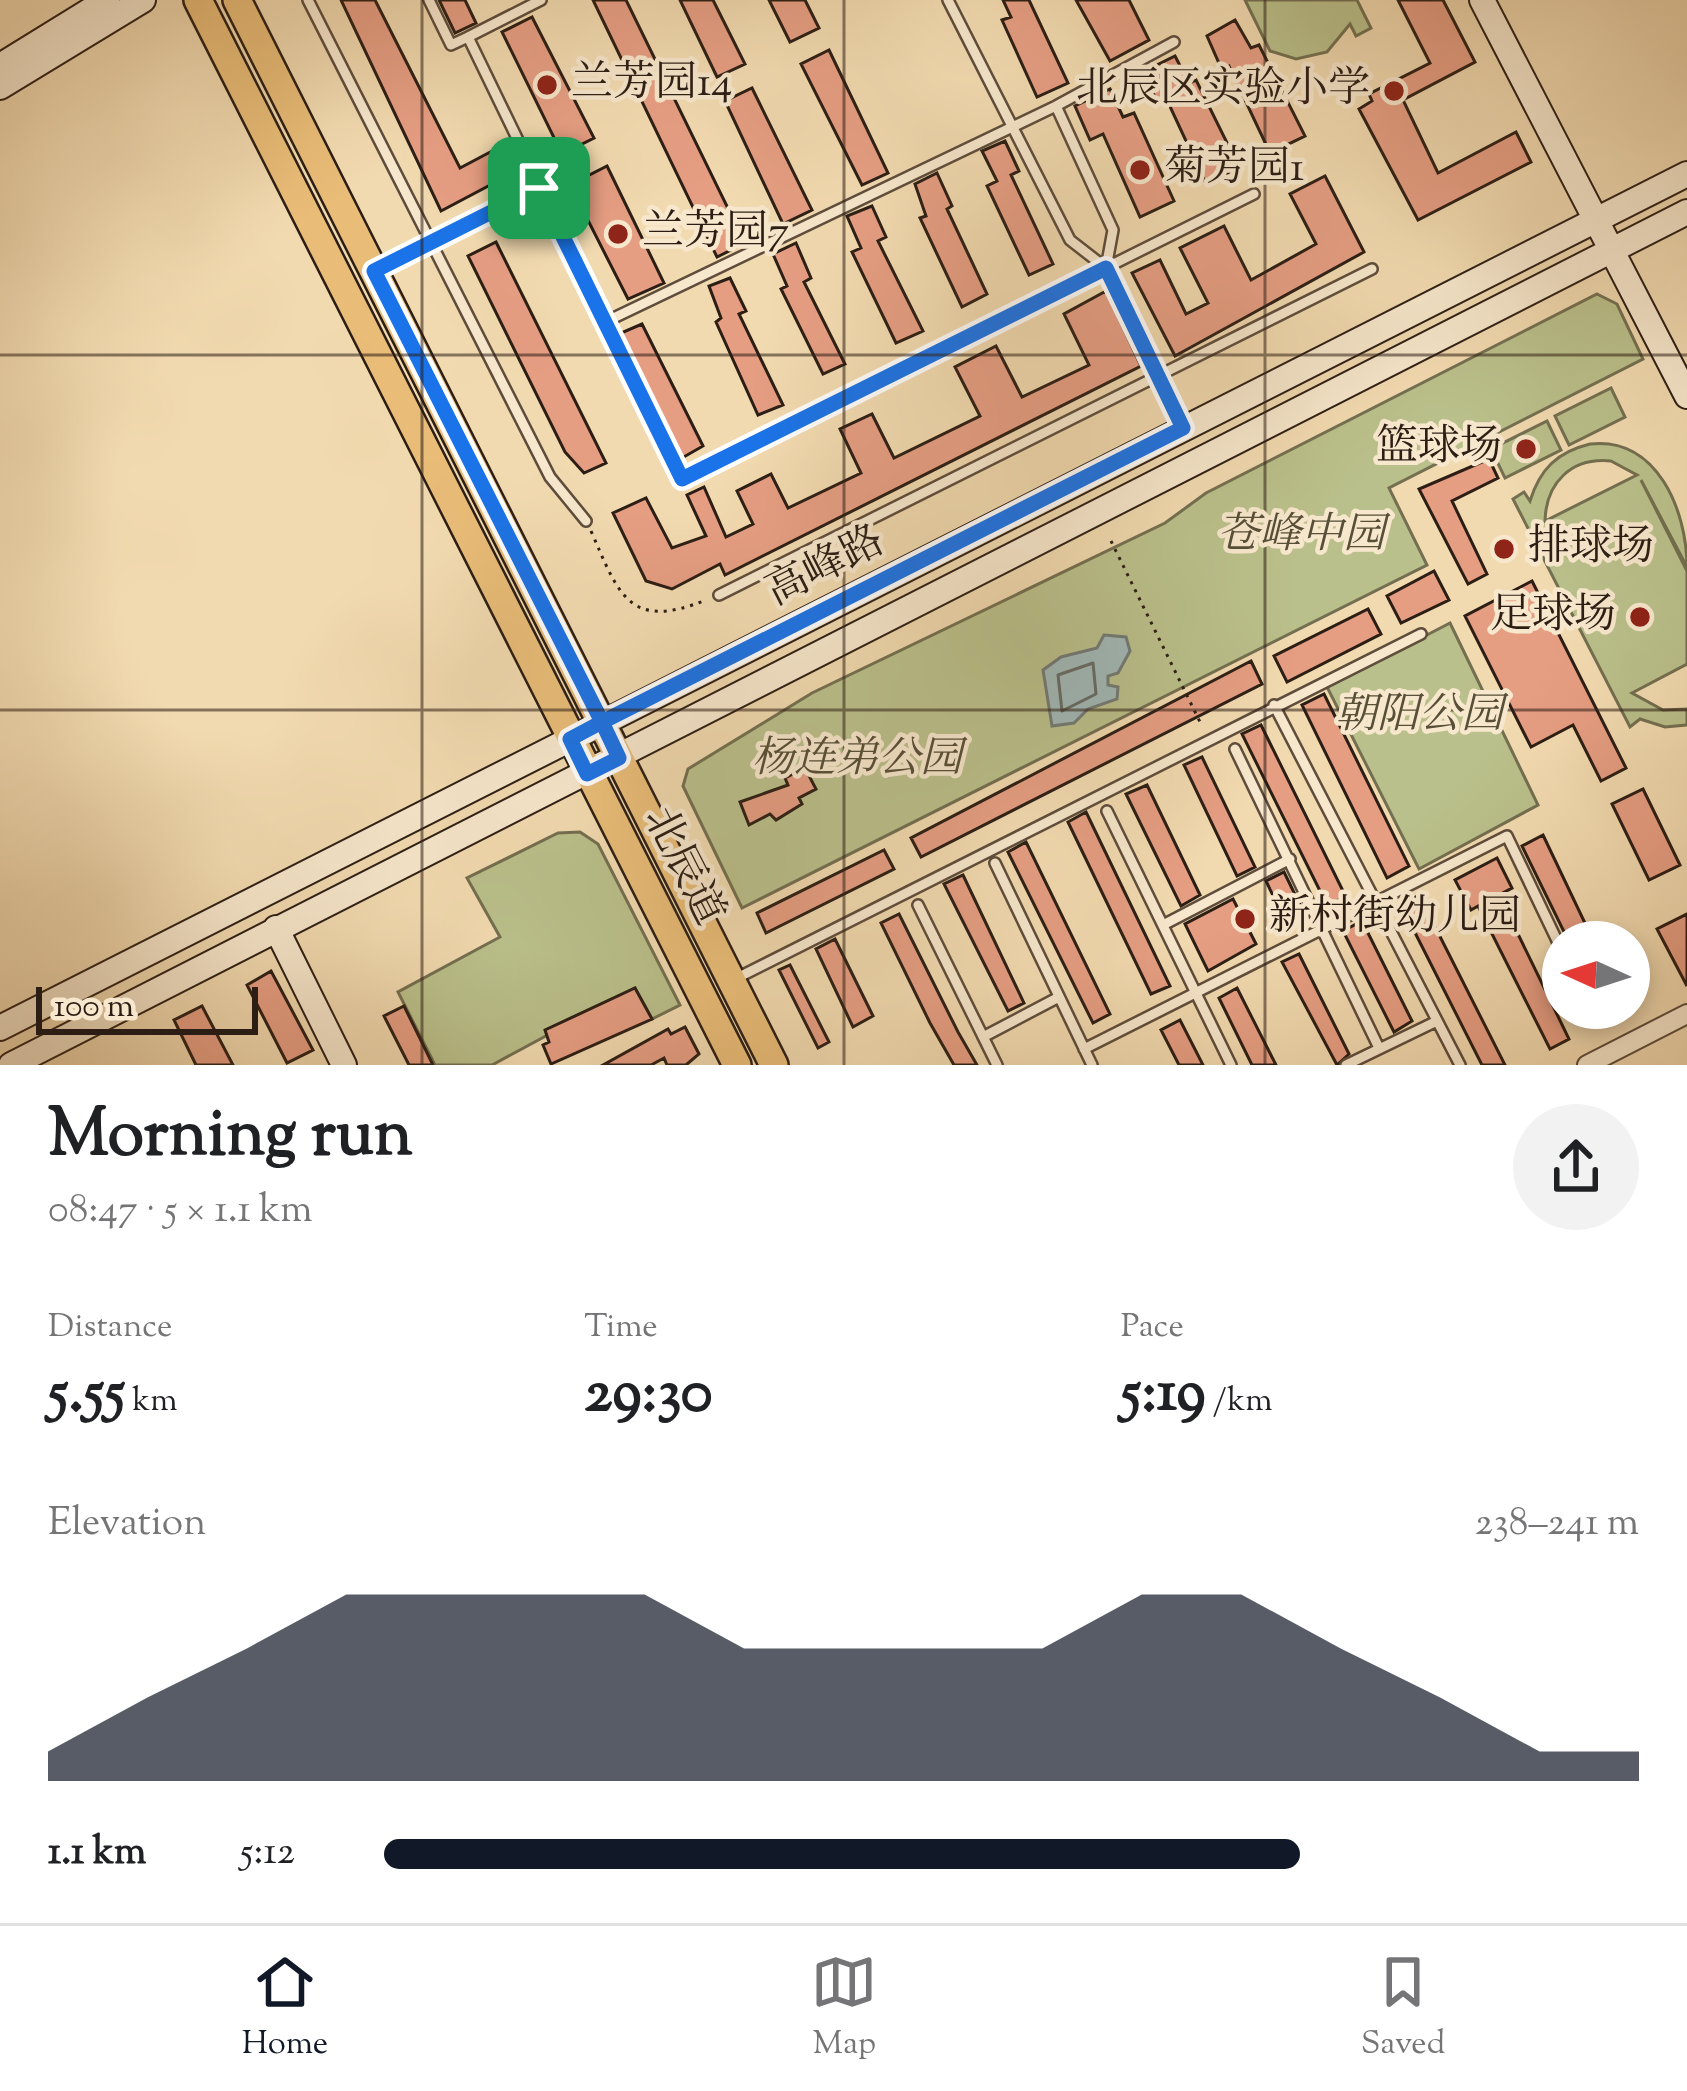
<!DOCTYPE html>
<meta charset="utf-8">
<style>
body{margin:0;font-family:"Sorts Mill Goudy","Noto Serif SC",serif;background:#f2f2f2;color:#202124;height:100vh;display:flex;flex-direction:column;font-size:45px;white-space:nowrap}
*{box-sizing:border-box;margin:0}
p{font-size:39px;color:#757577}
.icon{flex:none;width:66px;height:66px;fill:none;stroke:currentColor;stroke-width:2;stroke-linecap:round;stroke-linejoin:round}
.map{position:relative;height:1065px;overflow:hidden}
.details{display:flex;flex-direction:column;background:#fff;flex:1}
.details>*{flex:none}
.needle{width:78px;rotate:273deg}
.tools{position:absolute;left:1542px;top:921px;display:grid;gap:24px}
.tools a{display:grid;place-items:center;width:108px;height:108px;border-radius:50%;background:#fff;box-shadow:0 6px 18px #0003;font-size:60px}
.scale{position:absolute;left:36px;bottom:30px;width:222px;box-sizing:border-box;padding-left:12px;border:6px solid #2c1e15;border-top:0;font-size:33px;line-height:42px;white-space:nowrap;color:#2c1e15;-webkit-text-stroke:9px #f7e7cc;paint-order:stroke}
.pin{position:absolute;display:grid;place-items:center;width:102px;height:102px;color:#fff;margin:-51px;border-radius:24px;box-shadow:0 6px 18px #0006}
.round{display:grid;place-items:center;flex:none;width:126px;height:126px;border-radius:63px;background:#f2f2f2}
.head{display:flex;align-items:center;justify-content:space-between;height:204px;padding:0 48px}
h1{font-size:66px;font-weight:700;line-height:90px}
.metrics{display:grid;grid-template-columns:repeat(3,1fr);gap:18px;height:204px;padding:12px 48px}
.metrics div{display:grid;align-content:center}
.metrics b{font-size:60px;font-weight:700}
.metrics small{font-size:33px;font-weight:400}
.metrics p{font-size:33px}
.chart{height:336px;padding:24px 48px}
.chart p{display:flex;justify-content:space-between}
.chart svg{width:100%;height:216px;margin-top:12px;fill:#111827;opacity:.7}
ul{padding:0 48px;list-style:none;font-size:39px}
li{display:grid;grid-template-columns:192px 144px 1fr;align-items:center;height:90px}
li i{height:30px;border-radius:15px;background:#111827}
.dock{display:flex;justify-content:space-around;align-items:center;height:168px;border-top:3px solid #e0e0e0;background:#fff;font-size:33px;color:#757577}
.dock a{display:grid;justify-items:center;gap:6px}
.dock .current{color:#111827}
.map>svg:first-child{display:block}
.green{fill:#bac08b;stroke:#736f50;stroke-width:3;fill-rule:evenodd}
.water{fill:#a0b8b7;stroke:#727a76;stroke-width:3}
.lines{fill:none;stroke-linecap:round;stroke-linejoin:round}
.shore{stroke:#666b66;stroke-width:3}
.building{fill:#e69e83;stroke:#2c1e15;stroke-width:3}
.lane-casing{stroke:#5e4d3c;stroke-width:14}
.street-casing{stroke:#5e4d3c;stroke-width:22}
.secondary-casing{stroke:#2c1e15;stroke-width:28}
.primary-casing{stroke:#2c1e15;stroke-width:32}
.path{stroke:#2c1e15;stroke-width:3;stroke-dasharray:3 6;stroke-linecap:butt}
.lane{stroke:#f7e7cc;stroke-width:9}
.street{stroke:#f7e7cc;stroke-width:18}
.secondary{stroke:#f7e7cc;stroke-width:24}
.primary{stroke:#e9bd78;stroke-width:27}
.route-casing{stroke:#fff;stroke-width:24}
.route{stroke:#1a73e8;stroke-width:15}
.grid{fill:none;stroke:#2c1e15;stroke-width:3;stroke-opacity:0.55}
.poi-dot{fill:#8f2418;stroke:#f7e7cc;stroke-width:4.5}
.labels{text-anchor:middle;dominant-baseline:central;stroke-width:9;stroke-linejoin:round;paint-order:stroke}
.poi-label{font-size:42px;fill:#2c1e15;stroke:#f7e7cc;text-anchor:start}
.park-label{font-size:42px;font-style:italic;fill:#574f38;stroke:#f7e7cc}
.street-label{font-size:42px;fill:#2c1e15;stroke:#f7e7cc}
</style>
<div class="map">
<svg width="1687" height="1065" viewBox="0 0 1687 1065">
<rect width="100%" height="100%" fill="#f2dab0"/>
<filter id="stains"><feTurbulence type="fractalNoise" baseFrequency=".00167" numOctaves="4"/><feColorMatrix values="0 0 0 0 .2 0 0 0 0 .09 0 0 0 0 .02 0 0 0 .5 -.17"/></filter>
<radialGradient id="worn" r=".72"><stop offset=".6" stop-color="#630" stop-opacity="0"/><stop offset="1" stop-color="#630" stop-opacity=".3"/></radialGradient>
<path class="green" d="M1245,0H1357L1371,28L1356,36L1350,24L1327,52L1296,59L1270,51Z
M1597,294L1617,304L1643,359L1389,488L1427,565L742,908L683,786L688,769L812,693L1165,523L1206,493Z
M1611,388L1625,417L1569,445L1555,416Z
M1547,421L1561,450L1505,478L1491,449Z
M1590,444C1657,436 1687,511 1687,567L1641,480L1687,571V664L1632,693L1663,710L1687,709V725L1665,727L1640,719L1630,727L1513,499L1524,492L1530,501C1540,469 1557,452 1590,444ZM1611,461L1637,475L1545,521C1546,483 1571,457 1611,461Z
M1450,623L1538,805L1419,869L1327,687Z
M580,832L598,844L680,1005L652,1019L635,988L492,1065H435L398,992L500,937L467,878L558,833Z"/>
<path class="water" d="M1104,635L1126,637L1130,651L1118,673L1108,676V685L1118,687L1117,699L1088,709L1074,723L1052,726L1043,670L1061,657L1097,648Z"/>
<g class="lines">
<path class="shore" d="M1093,663L1096,694L1062,711L1058,675Z"/>
</g>
<path class="building" d="M341,0H375L460,168L496,149L509,175L441,211Z
M439,0H465L476,23L455,33Z
M593,0H626L745,243L717,257Z
M680,0H713L745,64L717,77Z
M769,0H805L819,28L790,42Z
M1003,0H1029L1068,83L1037,97L1002,20L1011,17Z
M1076,0H1129L1149,40L1110,61Z
M1398,0H1443L1475,62L1403,100L1438,173L1516,132L1531,162L1418,220L1359,109L1372,101L1369,94L1430,63Z
M532,17L594,138L562,154L502,32Z
M1235,20L1251,48L1259,45L1305,136L1270,153L1229,66L1222,70L1207,36Z
M829,50L888,173L862,185L801,64Z
M1175,56L1189,83L1196,80L1239,167L1206,184L1167,100L1158,104L1143,72Z
M752,88L812,210L783,224L725,101Z
M1110,89L1123,117L1134,113L1174,201L1140,217L1103,134L1090,140L1075,106Z
M1005,141L1019,171L1011,175L1053,264L1029,275L987,186L997,181L982,151Z
M607,166L664,283L628,299L570,185Z
M937,173L952,206L947,209L987,294L962,307L920,218L926,216L915,184Z
M1325,176L1364,252L1175,356L1132,273L1160,260L1186,314L1208,303L1180,248L1224,226L1251,280L1316,244L1290,194Z
M872,206L886,237L878,241L923,331L896,343L852,252L861,248L847,216Z
M496,242L606,463L584,473L565,452L468,256Z
M796,243L811,278L804,282L845,364L823,374L781,289L787,286L773,254Z
M730,278L746,311L739,314L783,405L758,415L716,322L721,318L709,286Z
M1106,291L1141,366L725,575L720,564L672,589L646,581L613,513L646,498L672,548L706,536L687,495L704,487L726,537L753,524L737,491L771,474L788,508L861,473L840,429L872,414L894,458L980,416L955,367L996,346L1022,397L1089,365L1064,314Z
M642,324L703,446L682,458L621,333Z
M1489,459L1498,478L1452,501L1487,574L1468,584L1419,489Z
M1434,571L1449,600L1401,623L1387,596Z
M1532,581L1626,768L1601,781L1573,725L1531,747L1465,616Z
M1368,609L1381,634L1287,682L1274,656Z
M1251,661L1262,684L921,857L911,838Z
M1324,694L1409,866L1387,878L1302,705Z
M1261,725L1346,897L1327,905L1242,734Z
M1202,757L1255,867L1237,876L1184,765Z
M805,768L816,789L799,798L802,804L776,820L770,814L749,825L740,802L788,785L785,778Z
M1147,785L1200,895L1181,906L1126,794Z
M1643,789L1680,865L1649,880L1612,804Z
M1086,812L1170,986L1151,994L1068,822Z
M1543,835L1594,942H1569L1522,846Z
M1026,842L1110,1014L1093,1023L1008,852Z
M884,850L894,869L766,933L757,913Z
M1497,858L1512,888L1499,895L1569,1039L1550,1049L1478,906L1471,910L1455,880Z
M1284,872L1305,915L1287,925L1266,881Z
M963,875L1024,1003L1008,1011L944,884Z
M1419,895L1505,1065H1482L1401,905Z
M1233,899L1256,944L1208,971L1185,924Z
M899,914L958,1032L977,1065H954L930,1023L881,923Z
M1687,914V986L1657,929Z
M1362,921L1412,1021L1394,1032L1343,931Z
M835,939L873,1016L853,1027L816,949Z
M1299,954L1349,1054L1337,1065L1282,962Z
M790,965L829,1042L818,1048L779,970Z
M271,971L313,1050L287,1063L247,985Z
M635,988L652,1019L551,1064L543,1045L549,1042L545,1030Z
M1237,988L1276,1065H1252L1219,998Z
M202,1006L233,1065H196L174,1020Z
M404,1006L433,1065H409L384,1016Z
M1180,1020L1203,1065H1179L1161,1030Z
M685,1027L699,1054L686,1065H667L664,1058L651,1065H603L668,1029L671,1034Z"/>
<g class="lines">
<g class="lane-casing">
<path id="lane" d="M308,0L550,477L586,521
M429,0L451,45L468,37
M541,0L468,37L682,479L1254,194
M948,0L1070,240L1106,268
M1056,106L1113,230L1106,268L1183,428
M378,269L539,188
M603,323L1056,106L1174,42
M719,595L1372,269
M1274,705L1460,1065
M1235,749L1379,1048
M1107,811L1231,1065
M995,863L1092,1065
M918,905L997,1065
M1163,925L1290,859
M735,979L1421,634
M1589,1008L1593,1015
M983,1037L1059,997
M1084,1049L1507,836L1563,953
M1346,1065L1437,1021"/>
</g>
<g class="street-casing">
<path id="street" d="M1587,1065L1687,1014"/>
</g>
<g class="secondary-casing">
<path id="secondary" d="M1482,0L1687,396
M0,66L107,0
M0,87L143,0
M276,928L344,1065
M0,1028L1687,174
M11,1065L1687,212"/>
</g>
<g class="primary-casing">
<path id="primary" d="M198,0L737,1065
M237,0L774,1065"/>
</g>
<path class="path" d="M591,531C619,595 629,631 706,600
M1111,541L1201,724"/>
<use href="#lane" class="lane"/>
<use href="#street" class="street"/>
<use href="#secondary" class="secondary"/>
<use href="#primary" class="primary"/>
</g>
<g class="lines">
<g class="route-casing">
<path id="route" d="M539,188L374,271L602,722L570,739L587,774L619,758L602,722L1183,428L1106,268L682,479L539,188"/>
</g>
<use href="#route" class="route"/>
</g>
<path class="grid" d="M422,0V1065M844,0V1065M1265,0V1065M0,355H1687M0,710H1687"/>
<g class="poi-dot">
<circle cx="547" cy="85" r="12"/>
<circle cx="1394" cy="91" r="12"/>
<circle cx="1140" cy="170" r="12"/>
<circle cx="618" cy="234" r="12"/>
<circle cx="1526" cy="449" r="12"/>
<circle cx="1504" cy="549" r="12"/>
<circle cx="1640" cy="617" r="12"/>
<circle cx="1245" cy="919" r="12"/>
</g>
<g class="labels">
<g class="poi-label">
<text x="571" y="85">兰芳园14</text>
<text x="1370" y="91" text-anchor="end">北辰区实验小学</text>
<text x="1164" y="170">菊芳园1</text>
<text x="642" y="234">兰芳园7</text>
<text x="1502" y="449" text-anchor="end">篮球场</text>
<text x="1528" y="549">排球场</text>
<text x="1616" y="617" text-anchor="end">足球场</text>
<text x="1269" y="919">新村街幼儿园</text>
</g>
<g class="park-label">
<text x="1301" y="537">苍峰中园</text>
<text x="1419" y="717">朝阳公园</text>
<text x="857" y="761">杨连弟公园</text>
</g>
<g class="street-label">
<text transform="translate(826 568) rotate(-27)">高峰路</text>
<text transform="translate(682 867) rotate(63)">北辰道</text>
</g>
</g>
<rect width="100%" height="100%" filter="url(#stains)"/>
<rect width="100%" height="100%" fill="url(#worn)"/>
</svg>
<div class="tools">
<a><svg class="needle" viewBox="-14 -14 28 28"><path d="M0-13l5 13h-10z" fill="#e53935"/><path d="M0 13l5-13h-10z" fill="#757577"/></svg></a>
</div>
<div class="scale">100 m</div>
<div class="pin" style="left:539px;top:188px;background:#1e9e55"><svg class="icon" aria-label="arrive" viewBox="0 0 24 24"><path d="M6 21V4h12l-3 4 3 4H6"/></svg></div>
</div>
<section class="details">
<div class="head"><div><h1>Morning run</h1><p>08:47 · 5 × 1.1 km</p></div><a class="round"><svg class="icon" aria-label="share" viewBox="0 0 24 24"><path d="M12 15V3M7 8l5-5 5 5M5 13v7h14v-7"/></svg></a></div>
<div class="metrics">
<div><p>Distance</p><b>5.55<small> km</small></b></div>
<div><p>Time</p><b>29:30</b></div>
<div><p>Pace</p><b>5:19<small> /km</small></b></div>
</div>
<div class="chart"><p><span>Elevation</span>238–241 m</p>
<svg viewBox="0 0 160 44" preserveAspectRatio="none"><path d="M0 44V38L10 27L20 17L30 6L40 6L50 6L60 6L70 17L80 17L90 17L100 17L110 6L120 6L130 17L140 27L150 38L160 38V44z"/></svg>
</div>
<ul>
<li><b>1.1 km</b>5:12<i style="width:73%"></i></li>
</ul>
</section>
<nav class="dock">
<a class="current"><svg class="icon" aria-label="home" viewBox="0 0 24 24"><path d="M3 11l9-7 9 7M6 9v11h12V9"/></svg>Home</a>
<a><svg class="icon" aria-label="map" viewBox="0 0 24 24"><path d="M3 6l6-2 6 2 6-2v14l-6 2-6-2-6 2zM9 4v14M15 6v14"/></svg>Map</a>
<a><svg class="icon" aria-label="saved" viewBox="0 0 24 24"><path d="M7 4h10v16l-5-4-5 4z"/></svg>Saved</a>
</nav>
